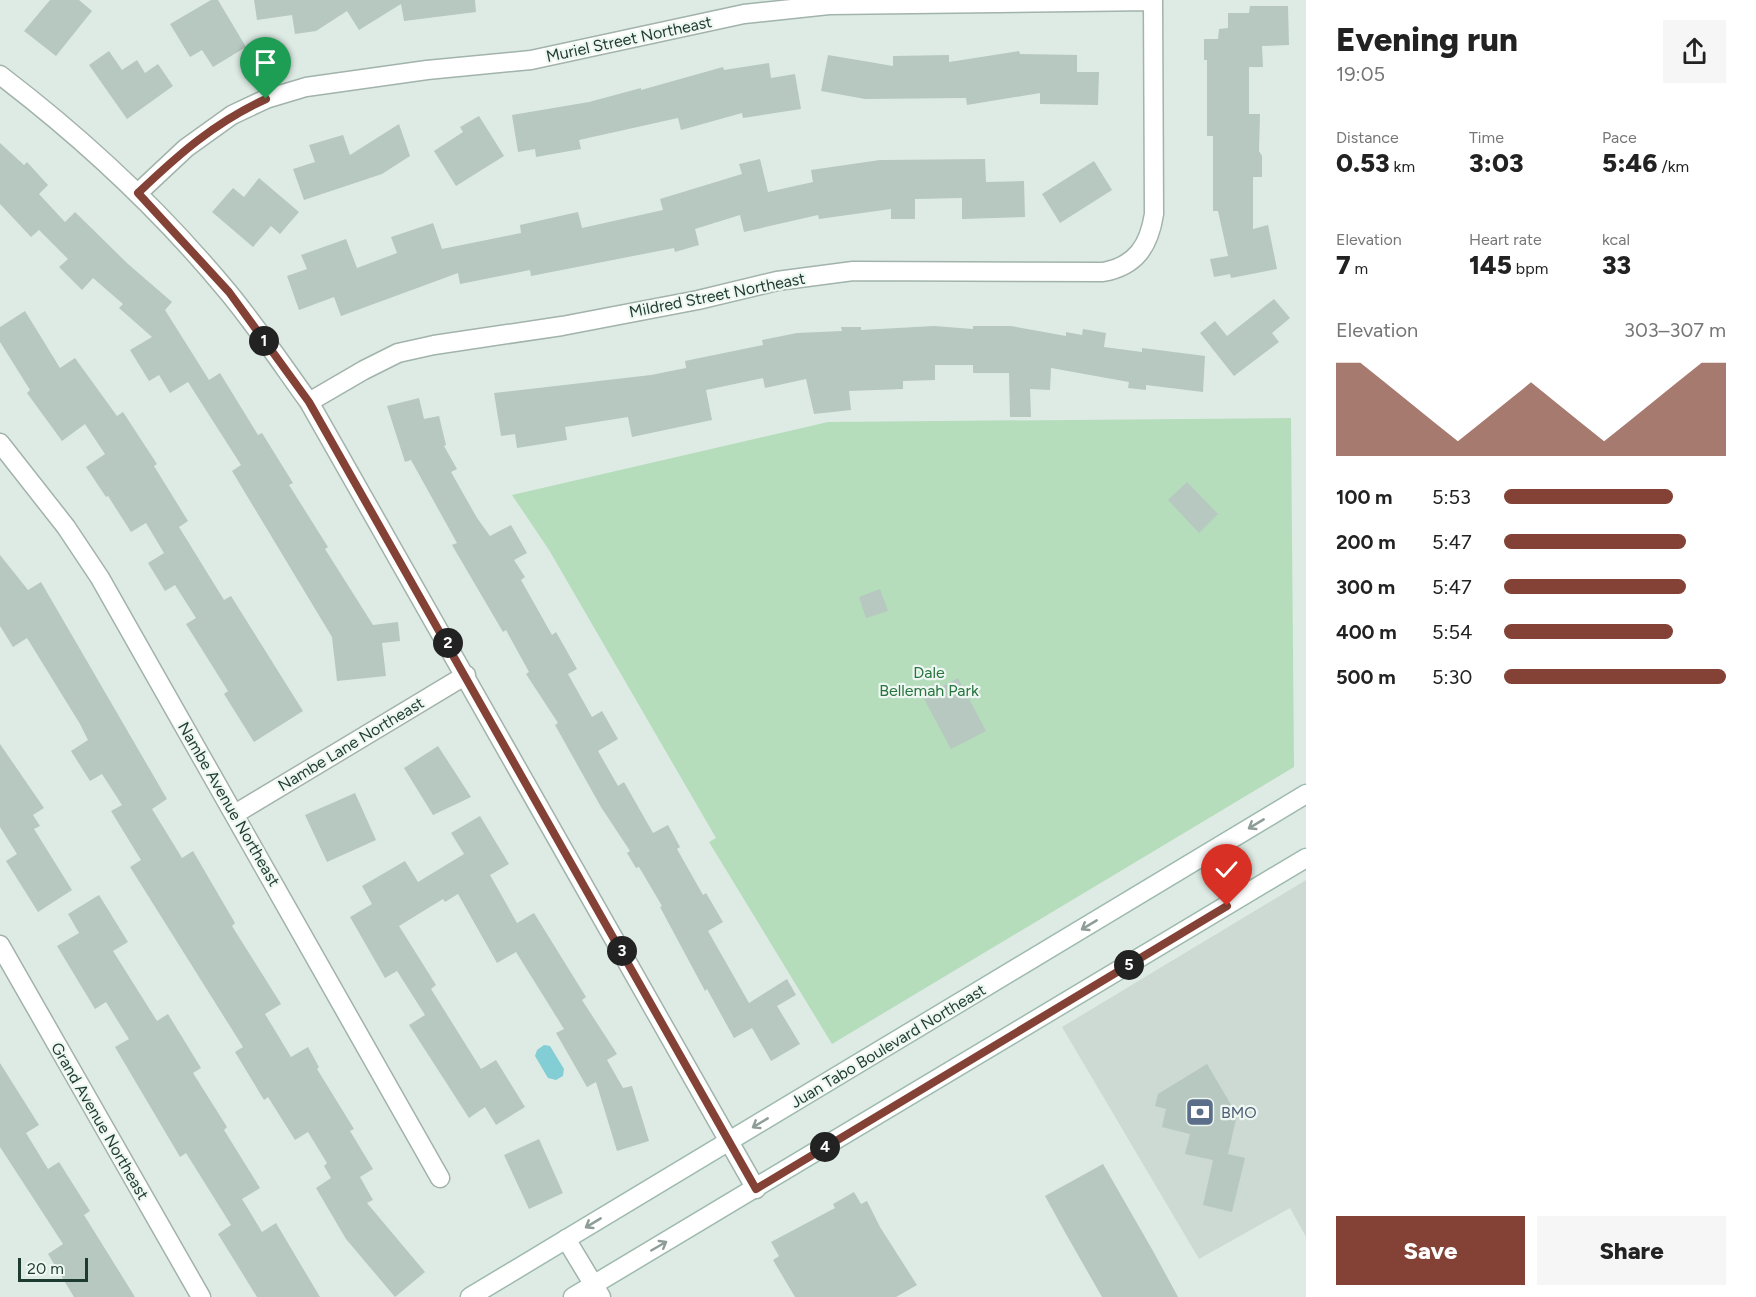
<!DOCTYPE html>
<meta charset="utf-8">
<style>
body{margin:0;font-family:Figtree,sans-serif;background:#f6f6f6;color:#222;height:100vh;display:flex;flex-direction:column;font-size:22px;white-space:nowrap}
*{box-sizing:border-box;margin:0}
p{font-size:20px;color:#767676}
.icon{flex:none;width:33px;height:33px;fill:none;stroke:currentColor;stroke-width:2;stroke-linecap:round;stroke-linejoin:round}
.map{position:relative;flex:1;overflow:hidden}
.panel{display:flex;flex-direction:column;background:#fff;width:450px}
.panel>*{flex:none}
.scale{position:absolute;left:18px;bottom:15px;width:70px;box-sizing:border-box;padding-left:6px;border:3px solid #1e3b31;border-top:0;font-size:16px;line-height:21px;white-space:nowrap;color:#1e3b31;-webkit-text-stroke:4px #eef7f2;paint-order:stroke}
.pin{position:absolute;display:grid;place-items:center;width:51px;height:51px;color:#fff;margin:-62px -26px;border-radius:50% 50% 50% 0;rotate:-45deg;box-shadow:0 0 6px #0007}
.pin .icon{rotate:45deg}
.km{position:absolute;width:30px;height:30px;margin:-15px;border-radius:50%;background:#222;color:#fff;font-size:16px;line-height:30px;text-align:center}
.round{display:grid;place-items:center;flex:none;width:63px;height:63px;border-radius:0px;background:#f6f6f6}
.overview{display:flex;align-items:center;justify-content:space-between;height:102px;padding:0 30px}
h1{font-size:33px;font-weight:800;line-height:45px}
.figures{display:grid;grid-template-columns:repeat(3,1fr);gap:9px;height:102px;padding:6px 30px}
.figures div{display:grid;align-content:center}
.figures b{font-size:26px;font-weight:800}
.figures small{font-size:16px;font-weight:400}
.figures p{font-size:16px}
.chart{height:168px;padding:12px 30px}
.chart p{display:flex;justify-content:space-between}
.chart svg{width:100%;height:108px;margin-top:6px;fill:#834235;opacity:.7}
.button{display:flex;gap:12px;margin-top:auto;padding:12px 30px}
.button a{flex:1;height:69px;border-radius:0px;background:#834235;color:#fff;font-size:24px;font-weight:800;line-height:69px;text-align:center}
.button a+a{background:#f6f6f6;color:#222}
ul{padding:0 30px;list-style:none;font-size:20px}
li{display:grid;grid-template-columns:96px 72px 1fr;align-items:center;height:45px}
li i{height:15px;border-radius:8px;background:#834235}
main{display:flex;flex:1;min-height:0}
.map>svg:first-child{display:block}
.built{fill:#ccdad3}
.green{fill:#b5ddbc}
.water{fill:#82ced4}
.building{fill:#b6c8bf}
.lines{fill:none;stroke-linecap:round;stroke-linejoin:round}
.minor-casing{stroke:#a1b3ab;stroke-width:21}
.secondary-casing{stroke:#9ebaae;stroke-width:21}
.minor{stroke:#fff;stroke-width:18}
.secondary{stroke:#fff;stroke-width:18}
.oneway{stroke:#8e9d98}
.route-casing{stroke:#fff;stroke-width:12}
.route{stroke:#834235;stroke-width:8}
.labels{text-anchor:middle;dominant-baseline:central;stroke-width:4.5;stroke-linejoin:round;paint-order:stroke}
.street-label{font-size:16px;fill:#1e3b31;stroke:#eef7f2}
.park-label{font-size:16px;fill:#27743e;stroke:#eef7f2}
.service-label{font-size:16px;fill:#4e5e75;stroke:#eef7f2;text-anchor:start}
</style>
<main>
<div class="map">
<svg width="1306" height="1297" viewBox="0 0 1306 1297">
<rect width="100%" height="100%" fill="#deebe4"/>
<path class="built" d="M1306,880V1237L1290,1208L1199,1259L1062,1027Z"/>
<path class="green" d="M1291,418L1294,767L832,1044L709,842L716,838L549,550L512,495L828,422Z"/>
<path class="water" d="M544,1045L550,1046L564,1069L563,1076L556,1080L548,1078L535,1056L537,1050Z"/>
<path class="building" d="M50,0H79L92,11L56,56L24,31Z
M211,0H218L246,47L213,67L202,50L190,57L170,24Z
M254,0H475L476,12L404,21L401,4L359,30L347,11L316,31L295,34L292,15L257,20Z
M1250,6H1288L1289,45L1262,46L1263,67H1249V114H1260L1259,151L1262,156V177H1253V229L1268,225L1277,269L1231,278L1230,274L1214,277L1210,259L1228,256L1218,211H1213V136H1207V60H1204V39H1218L1219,29L1228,28V13H1249Z
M109,51L122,70L137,60L145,73L158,64L173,86L127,119L89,65Z
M1019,51L1020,54L1077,55V72H1099L1098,105L1040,104V93L967,105L966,98L865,99L821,91L828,55L893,66V56L949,55V62Z
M769,63L771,78L795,74L801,109L743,118L742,113L681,130L678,118L579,140L581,149L536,157L535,149L518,152L512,115L589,102L641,88V90L723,67L724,70Z
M479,116L504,156L456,186L434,151L463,132L460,127Z
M399,124L410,156L382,174L304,200L293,169L315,162L309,145L343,135L350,155Z
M0,143L24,165L27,162L48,185L39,194L65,222L75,212L128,264L172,302L165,310L209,380L220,373L258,435L262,433L293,483L289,485L328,547L325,549L373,625L398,622L400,641L382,643L386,676L337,681L332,637L232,471L241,465L188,382L170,393L159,375L149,381L130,350L152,337L119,308L123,304L93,278L82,290L59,267L68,259L39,230L31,237L0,204Z
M760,159L768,192L813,182L811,170L880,160L985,159L986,182L1024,181L1025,217L962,219V198L915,199V219H891V209L819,219L818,215L744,232L740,215L695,229L699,245L675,252L674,248L531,276L530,270L460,284L458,273L341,316L334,297L299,310L287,276L307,269L301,255L346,239L357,268L397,253L391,237L433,223L442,249L521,233L520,225L578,212L582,228L663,210L660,199L742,174L739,164Z
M1094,161L1112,190L1060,223L1042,194Z
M259,178L299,212L280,234L271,226L253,247L212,212L233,188L244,197Z
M1274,299L1290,318L1272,333L1279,342L1234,376L1200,333L1215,321L1227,336Z
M25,311L60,368L75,358L117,416L123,412L157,464L154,466L188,521L179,527L224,600L231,596L303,711L254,742L224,694L228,691L186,624L196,618L175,585L165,591L148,563L164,553L146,523L131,532L108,496L106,497L86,467L105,454L85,424L62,441L27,393L30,390L0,342V327Z
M934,326L973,329V326H1011L1066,336V332L1082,335L1083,329L1106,333L1104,347L1142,352V348L1205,356L1203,392L1146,385V390L1128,388L1129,382L1051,368L1050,390L1030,389L1031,417H1010L1009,373H973V365H935V380L903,381V389L849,391L851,410L814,414L806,379L765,388L763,378L706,390L712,420L632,437L628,417L565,427L567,440L517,448L515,434L501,436L494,393L651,375L686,368L685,361L763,345L762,340L797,333L842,331L841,327H861V330Z
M419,398L424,419L439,416L446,445L444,446L457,469L451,472L477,518L490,536L511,525L527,553L514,560L525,577L521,580L552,635L556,632L577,669L568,674L592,717L602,711L618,739L598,751L618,786L624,782L653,833L668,825L680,847L677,849L703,895L706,893L723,922L708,931L749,1003L787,979L796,995L777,1006L800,1044L771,1061L752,1028L734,1038L707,989L705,991L660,907L662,906L639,867L636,868L627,853L630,851L601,807L555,725L558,723L526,674L529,672L506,630L503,632L452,545L457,543L411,460L405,462L387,406Z
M1187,482L1218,514L1199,533L1168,500Z
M0,555L28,590L41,582L167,799L152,809L182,858L193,851L235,923L232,926L281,1004L265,1014L291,1057L308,1047L319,1067L317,1069L354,1129L350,1131L373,1169L360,1177L373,1200L367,1203L425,1272L395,1297L346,1239L316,1188L331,1178L324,1166L327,1163L308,1132L295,1140L268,1097L264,1100L235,1052L243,1047L130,867L141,860L111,811L122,805L102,774L90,781L71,751L88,740L80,724L27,638L13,647L0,626Z
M880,589L888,611L866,618L859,597Z
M958,678L986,731L951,749L923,697Z
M0,744L44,808L33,815L40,826L34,829L72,890L38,912L6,861L17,854L0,827Z
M438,746L471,797L433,815L404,768Z
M355,793L376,840L327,862L305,815Z
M480,816L509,864L490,875L517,923L534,913L586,997L582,1000L617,1054L607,1060L623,1088L632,1086L649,1141L617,1151L596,1082L587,1087L556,1033L564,1029L516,952L497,963L458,894L445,902L443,899L399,926L436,985L431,989L481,1069L496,1060L525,1107L496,1125L485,1107L469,1118L409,1025L425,1015L397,971L385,978L350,917L372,904L362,886L405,861L418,882L464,854L451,833Z
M99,895L128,942L113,951L157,1021L168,1014L201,1068L193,1073L227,1127L224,1130L260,1188L242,1199L262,1232L276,1223L320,1297H257L218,1234L231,1225L186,1153L180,1157L115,1047L129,1039L106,1002L95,1009L57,946L79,933L68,914Z
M0,1063L39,1125L26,1133L48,1169L59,1162L90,1211L84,1215L135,1297H74L48,1254L63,1244L0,1147Z
M1207,1064L1237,1115L1228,1154L1245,1158L1232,1212L1203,1205L1213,1160L1185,1154L1190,1134L1162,1127L1166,1109L1155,1106L1158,1094Z
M539,1139L563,1193L529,1209L504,1155Z
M1103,1164L1153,1251L1178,1297H1102L1066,1234L1045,1196Z
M854,1192L861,1204L867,1201L880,1227L917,1285L896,1297H795L773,1260L779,1256L771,1242L835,1208L833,1204Z"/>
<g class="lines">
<g class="minor-casing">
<path id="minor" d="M0,75C84,139 161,211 228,292C257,327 283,366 309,402L756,1189
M138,193L186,148L232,115L266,99L306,87L427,70L531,60L744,14L829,5L1153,1
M309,402L364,370L398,353L434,345L562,326L698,300L777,281L853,271L1103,272C1136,266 1149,246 1154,214L1153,0
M0,443L66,527L100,578L440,1178
M235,814L466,675
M0,945L201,1297
M566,1239L601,1297"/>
</g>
<g class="secondary-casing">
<path id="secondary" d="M470,1297L1306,794
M573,1297L1306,858"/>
</g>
<use href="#minor" class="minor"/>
<use href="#secondary" class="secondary"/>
</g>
<defs><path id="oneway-shaft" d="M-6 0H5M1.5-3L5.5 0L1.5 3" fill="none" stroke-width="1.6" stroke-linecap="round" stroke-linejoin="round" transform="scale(1.5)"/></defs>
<g class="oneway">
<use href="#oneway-shaft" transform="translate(1256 824) rotate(149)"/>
<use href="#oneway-shaft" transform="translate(1089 925) rotate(149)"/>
<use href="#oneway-shaft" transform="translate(760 1123) rotate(149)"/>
<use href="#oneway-shaft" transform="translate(593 1223) rotate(149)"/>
<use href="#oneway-shaft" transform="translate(659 1246) rotate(-30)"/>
</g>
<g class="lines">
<g class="route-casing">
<path id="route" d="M266,99C214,123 179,154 138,193L229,292L309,402L756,1189L1227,906"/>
</g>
<use href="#route" class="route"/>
</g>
<defs>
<g id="bank-square" transform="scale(1.5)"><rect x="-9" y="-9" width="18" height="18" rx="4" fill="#5c6f8a" stroke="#eef7f2"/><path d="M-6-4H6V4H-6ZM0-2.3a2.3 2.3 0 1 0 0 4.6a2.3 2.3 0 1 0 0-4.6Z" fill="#fff"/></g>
</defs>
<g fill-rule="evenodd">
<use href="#bank-square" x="1200" y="1112"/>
</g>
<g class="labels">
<g class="street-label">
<text transform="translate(629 39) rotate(-12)">Muriel Street Northeast</text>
<text transform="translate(717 295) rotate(-11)">Mildred Street Northeast</text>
<text transform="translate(351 744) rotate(-31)">Nambe Lane Northeast</text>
<text transform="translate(229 804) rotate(60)">Nambe Avenue Northeast</text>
<text transform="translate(888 1046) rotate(-31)">Juan Tabo Boulevard Northeast</text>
<text transform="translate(100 1121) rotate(60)">Grand Avenue Northeast</text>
</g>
<g class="park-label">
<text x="929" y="672">Dale<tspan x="929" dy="18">Bellemah Park</tspan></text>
</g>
<g class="service-label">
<text x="1221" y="1112">BMO</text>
</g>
</g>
</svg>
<div class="scale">20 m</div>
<div class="pin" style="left:266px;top:99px;background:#1e9e55"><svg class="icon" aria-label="arrive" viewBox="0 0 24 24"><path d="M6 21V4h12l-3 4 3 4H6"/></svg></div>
<div class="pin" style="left:1227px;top:906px;background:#d93025"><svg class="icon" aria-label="check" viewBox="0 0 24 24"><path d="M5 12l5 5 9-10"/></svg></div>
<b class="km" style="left:264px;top:341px">1</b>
<b class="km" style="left:448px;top:643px">2</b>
<b class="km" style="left:622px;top:951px">3</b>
<b class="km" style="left:825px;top:1147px">4</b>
<b class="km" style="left:1129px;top:965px">5</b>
</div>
<section class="panel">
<div class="overview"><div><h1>Evening run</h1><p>19:05</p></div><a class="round"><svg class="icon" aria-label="share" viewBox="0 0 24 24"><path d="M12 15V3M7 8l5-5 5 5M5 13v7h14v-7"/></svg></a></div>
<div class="figures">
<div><p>Distance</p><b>0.53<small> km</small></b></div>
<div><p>Time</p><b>3:03</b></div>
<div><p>Pace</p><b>5:46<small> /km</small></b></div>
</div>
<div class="figures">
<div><p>Elevation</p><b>7<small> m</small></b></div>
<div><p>Heart rate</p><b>145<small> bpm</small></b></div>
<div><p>kcal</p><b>33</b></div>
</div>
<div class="chart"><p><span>Elevation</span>303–307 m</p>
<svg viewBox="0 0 160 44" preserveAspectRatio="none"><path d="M0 44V6L10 6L20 14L30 22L40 30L50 38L60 30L70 22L80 14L90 22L100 30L110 38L120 30L130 22L140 14L150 6L160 6V44z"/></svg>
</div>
<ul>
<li><b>100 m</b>5:53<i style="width:76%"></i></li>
<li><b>200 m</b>5:47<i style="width:82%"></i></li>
<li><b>300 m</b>5:47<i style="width:82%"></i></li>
<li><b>400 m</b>5:54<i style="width:76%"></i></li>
<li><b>500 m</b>5:30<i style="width:100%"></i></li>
</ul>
<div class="button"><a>Save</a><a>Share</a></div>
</section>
</main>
